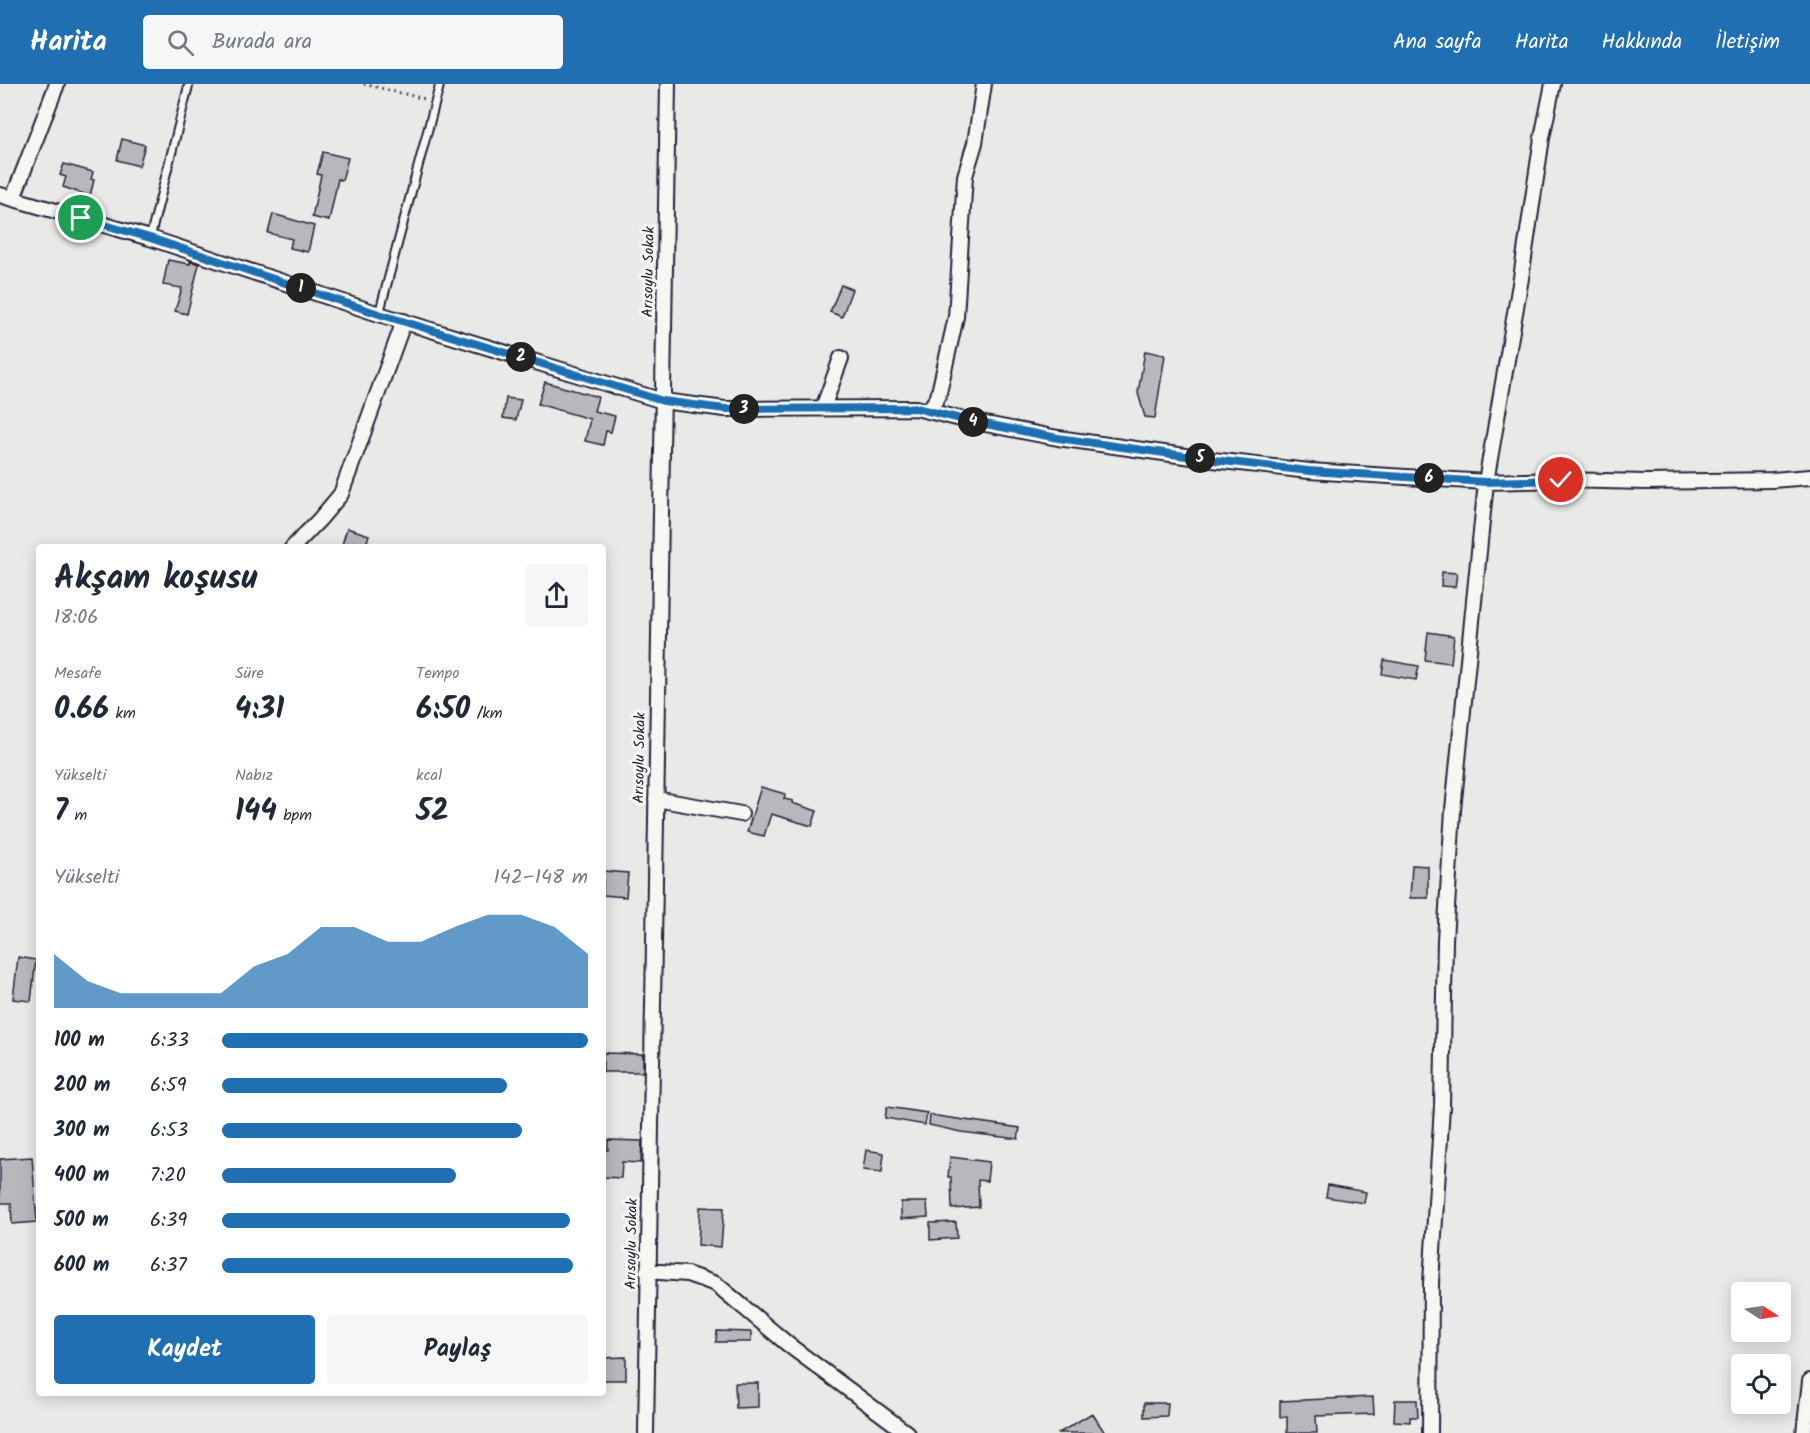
<!DOCTYPE html>
<html lang="tr">
<meta charset="utf-8">
<style>
body{margin:0;font-family:Kalam,sans-serif;background:#f6f6f7;color:#1f2937;height:100vh;display:flex;flex-direction:column;font-size:22px;white-space:nowrap}
*{box-sizing:border-box;margin:0}
p{font-size:20px;color:#747a83}
.icon{flex:none;width:33px;height:33px;fill:none;stroke:currentColor;stroke-width:2;stroke-linecap:round;stroke-linejoin:round}
.map{position:relative;flex:1;overflow:hidden}
.drawer{position:absolute;left:36px;top:460px;width:570px;height:852px;display:flex;flex-direction:column;background:#fff;border-radius:6px;box-shadow:0 3px 15px #0003}
.drawer>*{flex:none}
.needle{width:39px;rotate:102deg}
.tools{position:absolute;left:1731px;top:1198px;display:grid;gap:12px}
.tools a{display:grid;place-items:center;width:60px;height:60px;border-radius:6px;background:#fff;box-shadow:0 3px 15px #0003;font-size:30px}
.pin{position:absolute;display:grid;place-items:center;width:51px;height:51px;color:#fff;margin:-26px;border:3px solid #fff;border-radius:50%;box-shadow:0 2px 6px #0007}
.km{position:absolute;width:30px;height:30px;margin:-15px;border-radius:50%;background:#222;color:#fff;font-size:16px;line-height:30px;text-align:center}
.round{display:grid;place-items:center;flex:none;width:63px;height:63px;border-radius:6px;background:#f6f6f7}
.headline{display:flex;align-items:center;justify-content:space-between;height:102px;padding:0 18px}
h1{font-size:33px;font-weight:700;line-height:45px}
.figures{display:grid;grid-template-columns:repeat(3,1fr);gap:9px;height:102px;padding:6px 18px}
.figures div{display:grid;align-content:center}
.figures b{font-size:30px;font-weight:700}
.figures small{font-size:16px;font-weight:400}
.figures p{font-size:16px}
.chart{height:168px;padding:12px 18px}
.chart p{display:flex;justify-content:space-between}
.chart svg{width:100%;height:108px;margin-top:6px;fill:#1f6fb2;opacity:.7}
.primary-button{display:flex;gap:12px;margin-top:auto;padding:12px 18px}
.primary-button a{flex:1;height:69px;border-radius:6px;background:#1f6fb2;color:#fff;font-size:24px;font-weight:700;line-height:69px;text-align:center}
.primary-button a+a{background:#f6f6f7;color:#1f2937}
ul{padding:0 18px;list-style:none;font-size:20px}
li{display:grid;grid-template-columns:96px 72px 1fr;align-items:center;height:45px}
li i{height:15px;border-radius:8px;background:#1f6fb2}
header{display:flex;align-items:center;gap:36px;box-sizing:border-box;height:84px;padding:0 30px;background:#1f6fb2;color:#fff}
header strong{font-size:28px}
nav{display:flex;gap:33px;margin-inline-start:auto;font-size:21px}
.search{width:420px;height:54px;background:#f6f6f7;display:flex;align-items:center;gap:15px;box-sizing:border-box;padding:0 21px;border-radius:6px;color:#747a83;font-size:22px}
.map>svg:first-child{display:block}
.building{fill:#b8b8bc;stroke:#22223b;stroke-width:1.5}
.lines{fill:none;stroke-linecap:round;stroke-linejoin:round}
.service-casing{stroke:#22223b;stroke-width:11}
.minor-casing{stroke:#22223b;stroke-width:18}
.path{stroke:#22223b;stroke-width:3;stroke-dasharray:1.5 4.5;stroke-linecap:butt}
.service{stroke:#f6f6f2;stroke-width:7}
.minor{stroke:#f6f6f2;stroke-width:14}
.route-casing{stroke:#fff;stroke-width:12}
.route{stroke:#1f6fb2;stroke-width:8}
.labels{text-anchor:middle;dominant-baseline:central;stroke-width:6;stroke-linejoin:round;paint-order:stroke}
.street-label{font-size:15px;fill:#22223b;stroke:#f6f6f2}
</style>
<header>
<strong>Harita</strong>
<div class="search"><svg class="icon" aria-label="search" viewBox="0 0 24 24"><circle cx="10" cy="10" r="6"/><path d="M15 15l6 6"/></svg>Burada ara</div>
<nav><a>Ana sayfa</a><a>Harita</a><a>Hakkında</a><a>İletişim</a></nav>
</header>
<div class="map">
<svg width="1810" height="1349" viewBox="0 0 1810 1349">
<rect width="100%" height="100%" fill="#e9e9e7"/>
<filter id="ink" filterUnits="userSpaceOnUse"><feTurbulence type="fractalNoise" baseFrequency=".0167" numOctaves="2"/><feDisplacementMap in="SourceGraphic" scale="12" xChannelSelector="R" yChannelSelector="G"/><feConvolveMatrix kernelMatrix="1 2 1 2 8 2 1 2 1" color-interpolation-filters="sRGB"/></filter>
<g filter="url(#ink)">
<path class="building" d="M122,55L145,61L139,82L117,76Z
M323,68L348,74L342,96L338,95L329,137L312,133L321,91L317,90Z
M64,80L93,88L91,95L94,96L90,112L63,103L66,93L60,91Z
M273,130L314,142L308,168L290,164L292,155L268,149Z
M168,176L190,180V177L199,180L187,230L175,227L182,204L163,201Z
M841,201L852,205L842,233L830,228Z
M1145,267L1165,271L1155,334L1145,333L1138,309Z
M545,298L598,313L594,327L615,332L611,348L606,347L603,361L585,357L590,335L538,320Z
M506,314L521,316L516,336L503,334Z
M347,444L369,451L365,464H341Z
M1442,488L1457,489L1455,503L1441,502Z
M1428,548L1454,552L1451,579L1425,576Z
M1384,576L1419,582L1416,596L1382,590Z
M761,703L785,710L784,715L793,717L792,719L817,727L812,742L771,730L764,752L747,748Z
M1412,781L1428,782V814H1410Z
M603,787L628,789L626,813L603,811Z
M18,873L36,876L31,917L13,915Z
M603,969L643,970V988H603Z
M887,1023L927,1029L925,1041L885,1034Z
M930,1031L1020,1044L1018,1055L961,1048L929,1041Z
M608,1056L642,1057L641,1079L622,1078L621,1094L603,1093V1066H608Z
M866,1066L884,1069L882,1088L863,1086Z
M32,1073L37,1138L12,1140L11,1119H0V1075Z
M950,1073L989,1078L987,1097L978,1096L979,1123L952,1125L951,1093H948Z
M1328,1101L1366,1108L1364,1119L1326,1113Z
M901,1118H927L928,1133L901,1135Z
M700,1123L724,1124L721,1163L698,1161Z
M956,1138L957,1154L930,1156V1139Z
M717,1247L751,1248V1258H716Z
M626,1273V1296H603V1274Z
M735,1299H758V1323L736,1324Z
M1373,1313L1374,1330L1316,1332L1317,1349H1287V1333H1280V1317Z
M1395,1316H1417L1418,1333H1410V1338L1394,1337Z
M1144,1319H1168L1167,1332L1144,1333Z
M1092,1329L1105,1349H1059Z"/>
<g class="lines">
<g class="service-casing">
<path id="service" d="M150,154L189,0
M379,230L440,0"/>
</g>
<g class="minor-casing">
<path id="minor" d="M0,111L150,154L379,230L663,317L725,325L916,324L965,336L1058,354L1213,376L1309,387L1486,398L1561,396L1646,398L1772,396L1810,393
M13,114L57,0
M823,324L841,274
M928,327L938,313L956,233L965,92L975,59L984,0
M292,464L320,435L341,410L404,237
M656,715L741,730
M647,1187L687,1190L716,1200L790,1262L907,1349
M646,1349L668,0
M1430,1349L1431,1199L1442,1022L1445,856L1453,726L1486,398L1521,194L1542,54L1553,0
M1804,1349L1810,1297"/>
</g>
<path class="path" d="M364,0L425,15"/>
<use href="#service" class="service"/>
<use href="#minor" class="minor"/>
</g>
</g>
<g class="lines" filter="url(#ink)">
<g class="route-casing">
<path id="route" d="M81,134L150,154L379,230L663,317L725,325L916,324L965,336L1058,354L1214,376L1309,387L1486,398L1561,396"/>
</g>
<use href="#route" class="route"/>
</g>
<g class="labels">
<g class="street-label">
<text transform="translate(649 188) rotate(-89)">Arısoylu Sokak</text>
<text transform="translate(640 674) rotate(-89)">Arısoylu Sokak</text>
<text transform="translate(632 1160) rotate(-89)">Arısoylu Sokak</text>
</g>
</g>
</svg>
<div class="tools">
<a><svg class="needle" viewBox="-14 -14 28 28"><path d="M0-13l5 13h-10z" fill="#e53935"/><path d="M0 13l5-13h-10z" fill="#747a83"/></svg></a>
<a><svg class="icon" aria-label="locate" viewBox="0 0 24 24"><circle cx="12" cy="12" r="6"/><path d="M12 2v4M12 18v4M2 12h4M18 12h4"/></svg></a>
</div>
<div class="pin" style="left:81px;top:134px;background:#1e9e55"><svg class="icon" aria-label="arrive" viewBox="0 0 24 24"><path d="M6 21V4h12l-3 4 3 4H6"/></svg></div>
<div class="pin" style="left:1561px;top:396px;background:#d93025"><svg class="icon" aria-label="check" viewBox="0 0 24 24"><path d="M5 12l5 5 9-10"/></svg></div>
<b class="km" style="left:301px;top:204px">1</b>
<b class="km" style="left:521px;top:273px">2</b>
<b class="km" style="left:744px;top:325px">3</b>
<b class="km" style="left:973px;top:338px">4</b>
<b class="km" style="left:1200px;top:374px">5</b>
<b class="km" style="left:1429px;top:394px">6</b>
<section class="drawer">
<div class="headline"><div><h1>Akşam koşusu</h1><p>18:06</p></div><a class="round"><svg class="icon" aria-label="share" viewBox="0 0 24 24"><path d="M12 15V3M7 8l5-5 5 5M5 13v7h14v-7"/></svg></a></div>
<div class="figures">
<div><p>Mesafe</p><b>0.66<small> km</small></b></div>
<div><p>Süre</p><b>4:31</b></div>
<div><p>Tempo</p><b>6:50<small> /km</small></b></div>
</div>
<div class="figures">
<div><p>Yükselti</p><b>7<small> m</small></b></div>
<div><p>Nabız</p><b>144<small> bpm</small></b></div>
<div><p>kcal</p><b>52</b></div>
</div>
<div class="chart"><p><span>Yükselti</span>142–148 m</p>
<svg viewBox="0 0 160 44" preserveAspectRatio="none"><path d="M0 44V22L10 33L20 38L30 38L40 38L50 38L60 27L70 22L80 11L90 11L100 17L110 17L120 11L130 6L140 6L150 11L160 22V44z"/></svg>
</div>
<ul>
<li><b>100 m</b>6:33<i style="width:100%"></i></li>
<li><b>200 m</b>6:59<i style="width:78%"></i></li>
<li><b>300 m</b>6:53<i style="width:82%"></i></li>
<li><b>400 m</b>7:20<i style="width:64%"></i></li>
<li><b>500 m</b>6:39<i style="width:95%"></i></li>
<li><b>600 m</b>6:37<i style="width:96%"></i></li>
</ul>
<div class="primary-button"><a>Kaydet</a><a>Paylaş</a></div>
</section>
</div>
